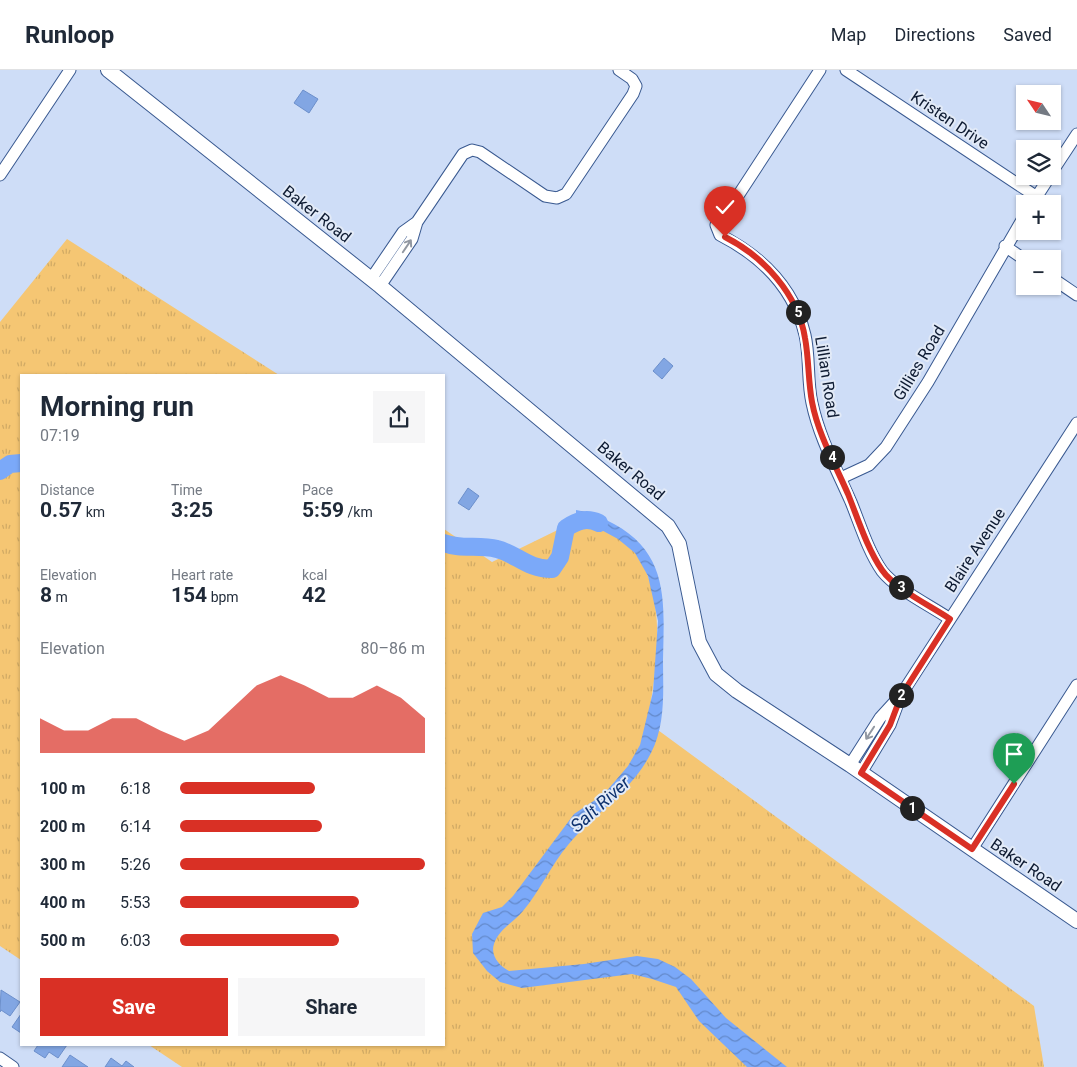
<!DOCTYPE html>
<meta charset="utf-8">
<style>
body{margin:0;font-family:Roboto,sans-serif;background:#f6f6f7;color:#1f2937;height:100vh;display:flex;flex-direction:column;font-size:19px;white-space:nowrap}
*{box-sizing:border-box;margin:0}
p{font-size:16px;color:#747a83}
.icon{flex:none;width:28px;height:28px;fill:none;stroke:currentColor;stroke-width:2;stroke-linecap:round;stroke-linejoin:round}
.map{position:relative;flex:1;overflow:hidden}
.panel{position:absolute;left:20px;top:304px;width:425px;height:672px;display:flex;flex-direction:column;background:#fff;border-radius:0px;box-shadow:0 1px 4px #0004}
.panel>*{flex:none}
.needle{width:32px;rotate:305deg}
.controls{position:absolute;left:1016px;top:15px;display:grid;gap:10px}
.controls a{display:grid;place-items:center;width:45px;height:45px;border-radius:0px;background:#fff;box-shadow:0 1px 4px #0004;font-size:25px}
.pin{position:absolute;display:grid;place-items:center;width:42px;height:42px;color:#fff;margin:-51px -21px;border-radius:50% 50% 50% 0;rotate:-45deg;box-shadow:0 0 5px #0007}
.pin .icon{rotate:45deg}
.km{position:absolute;width:25px;height:25px;margin:-12px;border-radius:50%;background:#222;color:#fff;font-size:14px;line-height:25px;text-align:center}
.round{display:grid;place-items:center;flex:none;width:52px;height:52px;border-radius:0px;background:#f6f6f7}
.summary{display:flex;align-items:center;justify-content:space-between;height:85px;padding:0 20px}
h1{font-size:28px;font-weight:700;line-height:38px}
.metrics{display:grid;grid-template-columns:repeat(3,1fr);gap:8px;height:85px;padding:5px 20px}
.metrics div{display:grid;align-content:center}
.metrics b{font-size:21px;font-weight:700}
.metrics small{font-size:14px;font-weight:400}
.metrics p{font-size:14px}
.chart{height:140px;padding:10px 20px}
.chart p{display:flex;justify-content:space-between}
.chart svg{width:100%;height:90px;margin-top:5px;fill:#d93025;opacity:.7}
.cta{display:flex;gap:10px;margin-top:auto;padding:10px 20px}
.cta a{flex:1;height:58px;border-radius:0px;background:#d93025;color:#fff;font-size:20px;font-weight:700;line-height:58px;text-align:center}
.cta a+a{background:#f6f6f7;color:#1f2937}
ul{padding:0 20px;list-style:none;font-size:16px}
li{display:grid;grid-template-columns:80px 60px 1fr;align-items:center;height:38px}
li i{height:12px;border-radius:6px;background:#d93025}
header{display:flex;align-items:center;gap:30px;box-sizing:border-box;height:70px;padding:0 25px;background:#fff;border-bottom:1px solid #e0e1e3}
header strong{font-size:24px}
nav{display:flex;gap:28px;margin-inline-start:auto;font-size:18px}
.map>svg:first-child{display:block}
.grass{fill:url(#grass-tufts)}
.water{fill:url(#water-waves)}
.lines{fill:none;stroke-linecap:round;stroke-linejoin:round}
.river{stroke:#7ba9f9;stroke-width:18}
.building{fill:#82a6e3;stroke:#6c8fcb}
.minor-casing{stroke:#395990;stroke-width:13}
.tertiary-casing{stroke:#395990;stroke-width:16}
.minor{stroke:#fff;stroke-width:11}
.tertiary{stroke:#fff;stroke-width:14}
.oneway{stroke:#9298a2}
.route-casing{stroke:#fff;stroke-width:10}
.route{stroke:#d93025;stroke-width:6}
.labels{text-anchor:middle;dominant-baseline:central;stroke-width:4;stroke-linejoin:round;paint-order:stroke}
.street-label{font-size:16px;fill:#0d1a31;stroke:#e2eaf7}
.water-label{font-size:18px;font-style:italic;fill:#0e316e;stroke:#e2eaf7}
</style>
<header>
<strong>Runloop</strong>
<nav><a>Map</a><a>Directions</a><a>Saved</a></nav>
</header>
<div class="map">
<svg width="1077" height="997" viewBox="0 0 1077 997">
<defs>
<pattern id="grass-tufts" width="24" height="20" patternUnits="userSpaceOnUse" patternTransform="scale(1.25)"><rect width="24" height="20" fill="#f5c673"/><path d="M3 7l-1-3M5 7V3M7 7l1-3M15 17l-1-3M17 17v-4M19 17l1-3" fill="none" stroke="#d1aa64"/></pattern>
<pattern id="water-waves" width="16" height="10" patternUnits="userSpaceOnUse" patternTransform="scale(1.25)"><rect width="16" height="10" fill="#7ba9f9"/><path d="M0 5q4-4 8 0t8 0" fill="none" stroke="#6389ca"/></pattern>
</defs>
<rect width="100%" height="100%" fill="#ceddf7"/>
<path class="grass" d="M67,169L279,305H21V890L0,876V252Z
M576,451C597,456 622,466 636,484C668,527 657,603 647,652L1034,936L1044,997H182L149,975H444V459L492,492Z"/>
<path class="water" d="M576,440C590,442 601,447 614,454C670,484 664,535 663,590C663,620 666,654 651,683C632,721 595,743 568,775C551,795 540,821 523,841C514,852 499,859 494,874C490,886 500,896 509,901L584,894L637,886L658,889L675,897L691,909L726,948L787,997H747L699,951L676,917L652,909L632,904L522,918L500,912L487,901L473,883L472,864L483,843L502,837L513,826L574,744L604,724L628,696L640,675L653,622L658,551L648,506L635,483L618,469L594,456L576,451Z"/>
<g class="lines">
<path class="river" d="M0,401L10,394L21,393
M444,473C461,480 479,474 497,479C517,484 527,499 552,499L560,487L566,458C577,451 586,447 599,453"/>
</g>
<path class="building" d="M303,20L318,29L309,43L294,33Z
M664,288L673,296L662,309L653,301Z
M468,418L479,426L469,440L458,433Z
M1,920L20,932L10,946L1,940L0,942Z
M21,944V963L12,957Z
M38,975H67L58,988L49,982L45,988L34,981Z
M70,985L88,997H62Z
M111,988L122,996L126,991L134,997H105Z"/>
<g class="lines">
<g class="minor-casing">
<path id="minor" d="M820,0L728,141L716,155L720,165C761,186 794,218 805,265C810,287 807,311 812,333C819,367 837,400 851,432C860,454 868,481 882,501C896,519 931,536 950,549
M846,0L1037,127
M1052,102L1077,64
M0,105L70,0
M1032,134L1050,106
M417,152L463,84L472,80L480,82L545,126L557,128L566,124L633,24L636,16L632,9L619,0
M1005,176L1025,190
M1052,208L1077,225
M371,209L403,162L417,152L412,169L380,216
M841,408L869,395L886,377L928,312L1025,145
M901,625L1077,353
M850,695L880,648L901,625L890,655L861,703
M972,779L1077,615
M0,988L13,997"/>
</g>
<g class="tertiary-casing">
<path id="tertiary" d="M108,0L380,216L668,456L679,474L699,572L716,604L737,621L850,695L1077,851"/>
</g>
<use href="#minor" class="minor"/>
<use href="#tertiary" class="tertiary"/>
</g>
<defs><path id="oneway-shaft" d="M-6 0H5M1.5-3L5.5 0L1.5 3" fill="none" stroke-width="1.6" stroke-linecap="round" stroke-linejoin="round" transform="scale(1.25)"/></defs>
<g class="oneway">
<use href="#oneway-shaft" transform="translate(407 176) rotate(-56)"/>
<use href="#oneway-shaft" transform="translate(870 663) rotate(123)"/>
</g>
<g class="lines">
<g class="route-casing">
<path id="route" d="M725,167C763,186 798,224 805,268C809,289 808,311 812,332C818,364 835,394 848,424C858,449 867,478 882,500C895,519 931,536 950,549L901,626L890,655L861,703L972,779L1014,714"/>
</g>
<use href="#route" class="route"/>
</g>
<g class="labels">
<g class="street-label">
<text transform="translate(950 50) rotate(34)">Kristen Drive</text>
<text transform="translate(317 144) rotate(38)">Baker Road</text>
<text transform="translate(919 293) rotate(-59)">Gillies Road</text>
<text transform="translate(827 307) rotate(81)">Lillian Road</text>
<text transform="translate(631 401) rotate(40)">Baker Road</text>
<text transform="translate(975 480) rotate(-57)">Blaire Avenue</text>
<text transform="translate(1026 795) rotate(34)">Baker Road</text>
</g>
<g class="water-label">
<text transform="translate(600 734) rotate(-42)">Salt River</text>
</g>
</g>
</svg>
<div class="controls">
<a><svg class="needle" viewBox="-14 -14 28 28"><path d="M0-13l5 13h-10z" fill="#e53935"/><path d="M0 13l5-13h-10z" fill="#747a83"/></svg></a>
<a><svg class="icon" aria-label="layers" viewBox="0 0 24 24"><path d="M12 4l9 5-9 5-9-5zM3 14l9 5 9-5"/></svg></a>
<a>+</a>
<a>−</a>
</div>
<div class="pin" style="left:1014px;top:714px;background:#1e9e55"><svg class="icon" aria-label="arrive" viewBox="0 0 24 24"><path d="M6 21V4h12l-3 4 3 4H6"/></svg></div>
<div class="pin" style="left:725px;top:167px;background:#d93025"><svg class="icon" aria-label="check" viewBox="0 0 24 24"><path d="M5 12l5 5 9-10"/></svg></div>
<b class="km" style="left:912px;top:738px">1</b>
<b class="km" style="left:901px;top:625px">2</b>
<b class="km" style="left:901px;top:517px">3</b>
<b class="km" style="left:832px;top:387px">4</b>
<b class="km" style="left:798px;top:242px">5</b>
<section class="panel">
<div class="summary"><div><h1>Morning run</h1><p>07:19</p></div><a class="round"><svg class="icon" aria-label="share" viewBox="0 0 24 24"><path d="M12 15V3M7 8l5-5 5 5M5 13v7h14v-7"/></svg></a></div>
<div class="metrics">
<div><p>Distance</p><b>0.57<small> km</small></b></div>
<div><p>Time</p><b>3:25</b></div>
<div><p>Pace</p><b>5:59<small> /km</small></b></div>
</div>
<div class="metrics">
<div><p>Elevation</p><b>8<small> m</small></b></div>
<div><p>Heart rate</p><b>154<small> bpm</small></b></div>
<div><p>kcal</p><b>42</b></div>
</div>
<div class="chart"><p><span>Elevation</span>80–86 m</p>
<svg viewBox="0 0 160 44" preserveAspectRatio="none"><path d="M0 44V27L10 33L20 33L30 27L40 27L50 33L60 38L70 33L80 22L90 11L100 6L110 11L120 17L130 17L140 11L150 17L160 27V44z"/></svg>
</div>
<ul>
<li><b>100 m</b>6:18<i style="width:55%"></i></li>
<li><b>200 m</b>6:14<i style="width:58%"></i></li>
<li><b>300 m</b>5:26<i style="width:100%"></i></li>
<li><b>400 m</b>5:53<i style="width:73%"></i></li>
<li><b>500 m</b>6:03<i style="width:65%"></i></li>
</ul>
<div class="cta"><a>Save</a><a>Share</a></div>
</section>
</div>
